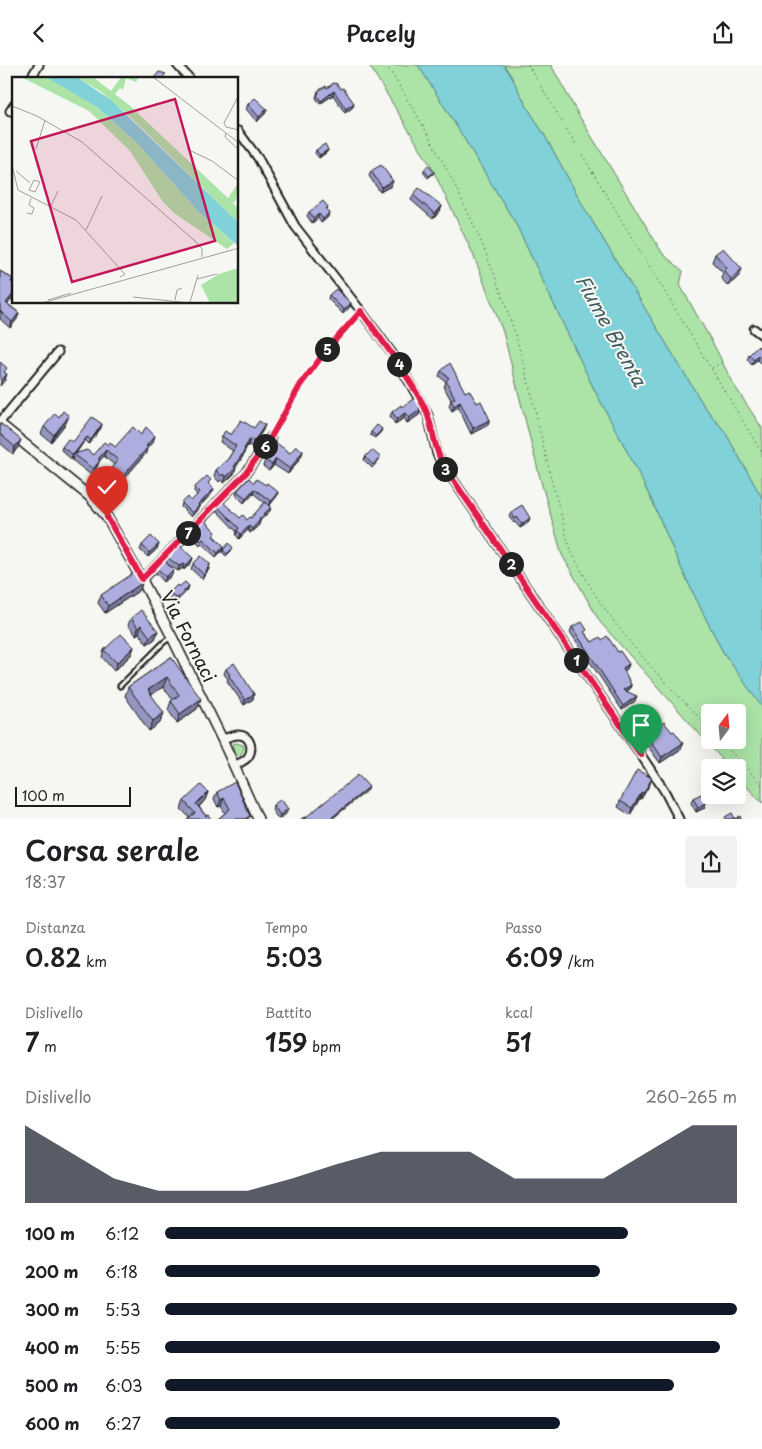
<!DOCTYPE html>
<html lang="it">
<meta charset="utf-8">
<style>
body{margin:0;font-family:"Playpen Sans",sans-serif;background:#f2f2f2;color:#202124;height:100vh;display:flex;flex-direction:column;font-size:19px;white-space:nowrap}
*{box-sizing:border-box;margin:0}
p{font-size:16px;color:#757577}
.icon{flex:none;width:28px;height:28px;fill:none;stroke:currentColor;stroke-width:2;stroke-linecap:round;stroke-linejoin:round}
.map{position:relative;height:754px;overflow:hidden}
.side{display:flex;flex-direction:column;background:#fff;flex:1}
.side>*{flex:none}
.needle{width:32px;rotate:16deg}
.tools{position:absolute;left:701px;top:639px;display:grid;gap:10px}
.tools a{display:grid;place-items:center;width:45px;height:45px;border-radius:5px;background:#fff;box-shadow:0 5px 20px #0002;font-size:25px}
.scale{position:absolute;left:15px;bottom:12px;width:116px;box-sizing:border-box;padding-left:5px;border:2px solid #1c1c1c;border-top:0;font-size:14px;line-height:18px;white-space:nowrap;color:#1c1c1c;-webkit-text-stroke:4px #f6f6f2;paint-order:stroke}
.pin{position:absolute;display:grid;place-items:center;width:42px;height:42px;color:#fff;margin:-51px -21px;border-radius:50% 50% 50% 0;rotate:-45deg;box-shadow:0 0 5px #0007}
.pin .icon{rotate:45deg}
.km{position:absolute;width:25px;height:25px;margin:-12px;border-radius:50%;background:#222;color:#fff;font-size:14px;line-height:25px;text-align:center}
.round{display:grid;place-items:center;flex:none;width:52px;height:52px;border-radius:5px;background:#f2f2f2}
.head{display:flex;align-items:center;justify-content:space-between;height:85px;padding:0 25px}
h1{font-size:28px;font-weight:600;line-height:38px}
.stats{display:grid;grid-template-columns:repeat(3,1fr);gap:8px;height:85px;padding:5px 25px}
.stats div{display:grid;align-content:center}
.stats b{font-size:25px;font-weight:600}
.stats small{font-size:14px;font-weight:400}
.stats p{font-size:14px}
.chart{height:140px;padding:10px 25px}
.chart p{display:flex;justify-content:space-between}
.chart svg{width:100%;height:90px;margin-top:5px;fill:#111827;opacity:.7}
ul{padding:0 25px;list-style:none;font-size:16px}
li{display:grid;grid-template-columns:80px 60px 1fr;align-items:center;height:38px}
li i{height:12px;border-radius:6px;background:#111827}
header{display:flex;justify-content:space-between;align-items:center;height:65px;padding:0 25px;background:#fff;font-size:22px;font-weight:600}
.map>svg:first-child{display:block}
.green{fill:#ace3a7;stroke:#648062;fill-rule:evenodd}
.water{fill:#80d2d8;stroke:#58898d}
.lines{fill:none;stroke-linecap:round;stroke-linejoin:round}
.service-casing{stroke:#1c1c1c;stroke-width:7}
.minor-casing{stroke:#1c1c1c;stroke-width:11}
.tertiary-casing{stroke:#1c1c1c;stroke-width:12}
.path{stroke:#1c1c1c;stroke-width:1;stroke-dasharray:1 4;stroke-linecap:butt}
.service{stroke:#f6f6f2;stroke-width:3}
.minor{stroke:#f6f6f2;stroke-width:7}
.tertiary{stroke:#f6f6f2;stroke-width:9}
.wall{fill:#9596c0;stroke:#1c1c1c}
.shaded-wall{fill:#797a9c;stroke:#1c1c1c}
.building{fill:#adaedf;stroke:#1c1c1c}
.route-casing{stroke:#fff;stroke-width:10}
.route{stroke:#e11d48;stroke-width:6}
.labels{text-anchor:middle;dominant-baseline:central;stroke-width:4;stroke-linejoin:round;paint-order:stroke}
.street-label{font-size:18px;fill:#1c1c1c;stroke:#f6f6f2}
.water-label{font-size:19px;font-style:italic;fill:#3f5c5e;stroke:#f6f6f2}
.inset-road{fill:none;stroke:#9f9f9c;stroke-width:1}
.view{fill:#c2185b;fill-opacity:0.15;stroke:#c2185b;stroke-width:2.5}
.inset-edge{fill:none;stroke:#1c1c1c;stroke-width:2.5}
</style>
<header><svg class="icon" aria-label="back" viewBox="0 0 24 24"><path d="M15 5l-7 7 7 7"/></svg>Pacely<svg class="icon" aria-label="share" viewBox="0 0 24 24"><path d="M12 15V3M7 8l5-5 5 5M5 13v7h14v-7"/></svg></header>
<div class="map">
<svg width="762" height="754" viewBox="0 0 762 754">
<rect width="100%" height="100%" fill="#f6f6f2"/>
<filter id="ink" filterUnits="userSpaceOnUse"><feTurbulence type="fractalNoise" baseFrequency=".02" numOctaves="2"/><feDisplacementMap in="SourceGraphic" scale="10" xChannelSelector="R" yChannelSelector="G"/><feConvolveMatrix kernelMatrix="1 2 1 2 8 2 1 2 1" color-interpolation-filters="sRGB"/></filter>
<g filter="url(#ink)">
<path class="green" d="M369,0H418L451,52L516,159L593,322L635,401L652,436L683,507L701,544L723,587L762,642V738L738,712V702H729L600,557L562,490L540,413L503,267L473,189L432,103ZM710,648H738V675H710Z
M504,0H551L578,49L663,189L683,206L680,220L716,284L732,317L762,363V433L725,367L704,341L586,146L545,71L526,40L511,11Z
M236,678L243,680L244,683L241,689L236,691L232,679Z"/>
<path class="water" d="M418,0H504L511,11L526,40L545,71L586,146L704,341L725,367L762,433V642L723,587L701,544L683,507L652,436L635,401L593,322L516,159L451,52Z"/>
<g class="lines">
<g class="service-casing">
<path id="service" d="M120,621L164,577L170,573"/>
</g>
<g class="minor-casing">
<path id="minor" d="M177,0L190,14
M30,14L39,0
M10,46L14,40
M238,66L258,93L295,161L361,246L394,291L403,306L428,350L437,389L443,400L641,690L664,725L679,754
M754,264L762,270
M0,357L58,287
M142,515L246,408L271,372
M222,674C227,673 233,670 238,670C250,670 254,683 248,692C245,696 239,698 234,701"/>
</g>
<g class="tertiary-casing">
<path id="tertiary" d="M0,359L89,431L107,452L142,515L172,572L222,674L258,754"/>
</g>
<path class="path" d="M386,0C446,93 495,193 524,300C537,349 546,398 560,446C564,460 567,477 573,490C584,511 596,532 610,551C639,592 676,628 710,664
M528,0L762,388
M712,303L722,297
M275,365L301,319L328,283L356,252
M720,675L762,720"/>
<use href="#service" class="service"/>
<use href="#minor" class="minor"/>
<use href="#tertiary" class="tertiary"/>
</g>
<path class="wall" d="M334,18L353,42L345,48L333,30L320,39L316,33L318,26L327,23Z
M248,39L267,44L265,49L257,57L246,44Z
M316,85H328L327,87L319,93L315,88Z
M424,105L434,107L433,109L428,113L423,107Z
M371,106L391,121L380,127L369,111Z
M413,130L442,141L440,146L433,154L411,135Z
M328,142L327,145L328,152L321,158L318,153L312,158L307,151L309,147Z
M715,189L739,211L728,221L721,213L723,208L712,197Z
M0,206L13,214L8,239L19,248L17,254L10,263L0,254Z
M329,230L351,238L350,242L343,249L328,234Z
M762,280V297L760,298L757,295L752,300L747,295L749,290Z
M441,306L465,327L477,338L490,355L488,360L471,369L458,342L452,346L449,341L451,335L444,322L446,317L439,311Z
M402,342L420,345L419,350L407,358L404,353L395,359L390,351L392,347Z
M0,358L18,382L13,389L0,378Z
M66,358L51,377L41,369L44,362Z
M101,363L89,379L85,375L76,388L93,390L108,380L115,382L141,370L153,377L147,383L146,388L125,413L123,418L117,426L104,415L106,409L114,400L104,391L99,396L97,402L91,410L72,395L73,392L71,394L61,385L62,382L73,377Z
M382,364L381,367L375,373L370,370L371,367Z
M263,365L252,382L248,380L245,385L243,391L235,403L234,409L224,418L221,415L219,417L214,411L216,405L228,394L233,386L220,377L222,371Z
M270,383L290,388L303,386L301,392L288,409L274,400L269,406L263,401L265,395L269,390L268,389Z
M365,392H380L379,395L372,403L364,395Z
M254,418L277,431L270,440L271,442L270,446L260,456L259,460L250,468L248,465L239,474L236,470L237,467L217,446L218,442L240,453L247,455L251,453L265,438L253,428L244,438L236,430L237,426Z
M209,419L213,427L199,442L197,445L191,452L181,442L182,438L191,436L197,430L194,426L195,422Z
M511,447L528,458L520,463L515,457L514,458L509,452Z
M193,468L215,472L224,481L223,485L216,492L201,478L200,480L192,472Z
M159,479L157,484L148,492L140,485L142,480Z
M223,485H232L226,491L222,487Z
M168,493H193L191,498L184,505L183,503L178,506L166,498Z
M193,499L209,504L202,514L191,504Z
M158,504L172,510L164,517L156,508Z
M142,518L140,525L105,548L98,538L101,530Z
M189,521L187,526L175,538L168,532L170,527L179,522Z
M131,553L158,566L155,574L147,579L139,568L136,570L128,560Z
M572,562L586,569L592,577L602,575L618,587L629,599L627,604L624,606L631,620L630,624L626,627L635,636L622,645L570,567Z
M134,582L131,590L114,606L102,592L104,585Z
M171,592L197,644L177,658L168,645L171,636L173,635L163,622L151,630L160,658L149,666L125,631L128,622Z
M226,604L254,629L253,634L244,640L227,616L228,614L224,609Z
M658,662L681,684L660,698L639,669L641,663Z
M650,719L641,734L640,733L630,750L618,742L620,736Z
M208,727L205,735L199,742L206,751L189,752L181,744L184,736Z
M217,727L250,751L248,754H218L225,748L221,741L218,742L214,734Z
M693,733L706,738L704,743L696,747L691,738Z
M273,740L286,749L278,754L272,745Z"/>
<path class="shaded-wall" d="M334,26L333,30L320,39L321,36Z
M354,38L353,42L345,48L346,44Z
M267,44L265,49L257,57L259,52Z
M328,85L327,87L319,93L320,90Z
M393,116L391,121L380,127L382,122Z
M442,141L440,146L433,154L435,149Z
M329,148L328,152L321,158L323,154Z
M319,149L318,153L312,158L314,153Z
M742,204L739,211L728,221L731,214Z
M14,228V231L4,244L6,238Z
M351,238L350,242L343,249L344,245Z
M19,248L17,254L10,263L12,257Z
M758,290L757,295L752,300L754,295Z
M7,309L5,315L0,321L1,316Z
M460,337L458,342L452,346L454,341Z
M421,341L419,350L407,358L409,353Z
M405,348L404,353L395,359L397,354Z
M69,351L66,358L51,377L54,370Z
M490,355L488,360L471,369L473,363Z
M102,359L101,363L89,379L91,375Z
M265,360L263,365L252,382L254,376Z
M155,371L153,377L147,383L146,388L125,413L123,418L117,426L123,411L146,381Z
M87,372L75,390L74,389L71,394L73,390Z
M250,374L248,380L241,390L244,384Z
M21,375L18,382L13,389L15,382Z
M106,385L104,391L97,399L99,393Z
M245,385L243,391L235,404L236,403L234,409L224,418L226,412L234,402Z
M303,386L301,392L288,409L290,404Z
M276,394L274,400L269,406L272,400Z
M99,397L97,402L91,410L93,404Z
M214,424L213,427L199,442L197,445L191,452L192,448L198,440Z
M254,424L253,428L244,438L246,433Z
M278,427L277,431L269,441L271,436Z
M271,442L270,446L260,456L259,460L250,468L252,464L259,454Z
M530,453L528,458L520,463L522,459Z
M249,461L248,465L239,474L241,469Z
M159,479L157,484L148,492L149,488Z
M224,481L223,485L216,492L218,488Z
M193,493L191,498L184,505L186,501Z
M184,499L183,503L178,506L179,501Z
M210,499L209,504L202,514L204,510Z
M173,505L172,510L164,517L166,512Z
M142,518L140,525L105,548L108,541Z
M189,521L187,526L175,538L176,534Z
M141,560L139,568L136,570L138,563Z
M158,566L155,574L147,579L150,572Z
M134,582L131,590L114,606L117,598Z
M629,599L627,604L621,608L623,603Z
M167,612L163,622L144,635L148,625Z
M631,620L630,624L621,630L623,625Z
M254,629L253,634L244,640L245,635Z
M637,631L635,636L622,645L623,641Z
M201,634L197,644L177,658L180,649Z
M164,648L160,658L149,666L153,656Z
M683,678L681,684L660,698L662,692Z
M652,713L650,719L641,734L644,728Z
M369,722L368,725L332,754H330Z
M208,727L205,735L194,747L196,739Z
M642,727L640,733L630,750L632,743Z
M224,733L221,741L218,742L221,735Z
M706,738L704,743L696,747L698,742Z
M288,744L286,749L279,754L280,750Z"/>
<path class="building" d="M159,7L166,9L163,12L165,14H153Z
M334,18L335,19L336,18L341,24L343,23L354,38L346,44L334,26L321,36L317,30L319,28L318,26L326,21L327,23Z
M255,33L267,44L259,52L248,39Z
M325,79L328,85L320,90L316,85Z
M381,100L393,116L382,122L371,106Z
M428,100L434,107L429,111L424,105Z
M419,123L442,141L435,149L413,130Z
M323,136L328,142L326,144L329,148L323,154L319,149L314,153L309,147Z
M723,183L742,204L731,214L724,206L727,203L715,189Z
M0,206L13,214L11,217L14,218V228L6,238L19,248L12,257L0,246Z
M336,224L351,238L344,245L329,230Z
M762,280V294L758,290L754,295L749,290L758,281L759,283Z
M0,297L7,303L4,307L7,309L1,316L0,314Z
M450,298L465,327L469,325L477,338L481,336L490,355L473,363L460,337L454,341L451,335L455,333L446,316L449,313L441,306Z
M416,332L421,341L419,343L420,345L409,353L405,348L397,354L392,347L401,340L402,342Z
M63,346L69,351L54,370L44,362L55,348L59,352Z
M92,352L102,359L91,375L87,372L73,390L62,382L68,374L73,377Z
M241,355L254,363L259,356L265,360L254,376L250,374L244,384L245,385L234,402L236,403L226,412L223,409L221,411L216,405L228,394L236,381L222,371L225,366L231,370Z
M0,358L21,375L15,382L0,369Z
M377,360L382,364L376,371L371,367Z
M133,362L141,370L146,362L155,371L146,381L148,382L123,411L125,413L119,420L106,409L118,395L106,385L99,393V397L93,404L74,389L87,385L93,390L104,377L108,380L110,377L115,382Z
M275,377L290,388L296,381L303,386L290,404L276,394L272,400L265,395L272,385L270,383Z
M372,385L380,392L373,400L365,392Z
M207,411L211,415L208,418L214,424L198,440L199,441L192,448L182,438L188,432L191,436L200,427L195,422Z
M249,413L254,418L256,414L266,420L267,418L278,427L271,436L254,424L246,433L237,426Z
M223,437L240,453L243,450L247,455L250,452L251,453L265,437L271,442L259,454L260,455L252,464L249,461L241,469L237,466L239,463L218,442Z
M522,440L530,453L522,459L517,452L515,454L511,447Z
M205,456L216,467L213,471L224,481L218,488L203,474L201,476L193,468Z
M151,471L159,479L149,488L142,480Z
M229,478L233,483L227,489L223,485Z
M180,481L193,493L186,501L184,499L179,501L168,493Z
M201,491L210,499L204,510L193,499Z
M165,496L173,505L166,512L158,504Z
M135,507L142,518L108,541L101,530Z
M185,517L189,521L176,534L170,527L177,520L179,522Z
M141,545L158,566L150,572L141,560L138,563L131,553Z
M582,557L587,565L584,567L592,577L600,572L602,575L607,571L618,587L620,586L629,599L623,603L631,620L623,625L637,631L623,641L572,562Z
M121,569L134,582L117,598L104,585Z
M171,592L201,634L180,649L171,636L179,630L167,612L148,625L164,648L153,656L128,622Z
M234,598L254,629L245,635L229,611L230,610L226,604Z
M653,655L658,662L664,657L672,667L674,666L683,678L662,692L641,663Z
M637,705L652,713L644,728L642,727L632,743L620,736Z
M358,710L369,722L330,754H301L304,752L305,753Z
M235,717L250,751L245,754H218L230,744L224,733L221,735L217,727Z
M201,720L208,727L196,739L206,751L208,750L211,754H187L195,748L184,736Z
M701,729L706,738L698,742L693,733Z
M281,734L288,744L280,750L273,740Z
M732,748L735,754L740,751L741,754H726L725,752Z"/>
</g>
<g class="lines" filter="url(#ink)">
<g class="route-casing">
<path id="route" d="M107,452L142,514L246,408L271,372L301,319L328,283L361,246C383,277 406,307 424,341C433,359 433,381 443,400L641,690"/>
</g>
<use href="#route" class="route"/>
</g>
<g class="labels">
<g class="street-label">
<text transform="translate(189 571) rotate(63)">Via Fornaci</text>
</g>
<g class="water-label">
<text transform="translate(612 265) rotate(61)">Fiume Brenta</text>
</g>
</g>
<g transform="translate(12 12)">
<rect width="226" height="226" fill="#f6f6f2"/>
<path d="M9,0H34L79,25L125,66L187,135L222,166L215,172L162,136L151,125L118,74L77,34ZM65,0H81L117,28L216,121L226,106V118L222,126L219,124L226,131V145L116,38L88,14ZM109,0H127L124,5L114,1L111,13L108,11L103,17L99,14ZM226,191V226H198L189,208L207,197Z" fill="#ace3a7"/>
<path d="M34,0H65L99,23L226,145V169L187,135L125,66L85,30Z" fill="#80d2d8"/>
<path class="inset-road" d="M141,0L227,66M227,18L212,46L214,50L227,53M0,29L25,39L70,65L183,164L190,172V180M214,56L213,60L227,73M24,72L33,43M175,72L200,84L227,104M0,88L6,113L64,143L110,194L113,197L108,200M4,94L18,106M22,103L28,105L23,115L17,113ZM38,131L46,114M15,136L20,137L22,131L17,128L19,121M74,153L90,119M185,202L205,197M121,220L178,226M36,223L59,216M163,223L165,213L170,211M178,225L186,198M30,226L227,171"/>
<path class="view" d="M163,22L203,164L60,205L19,64Z"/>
<rect width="226" height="226" class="inset-edge"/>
</g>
</svg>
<div class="tools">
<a><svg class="needle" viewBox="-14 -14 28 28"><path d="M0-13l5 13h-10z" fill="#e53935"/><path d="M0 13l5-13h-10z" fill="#757577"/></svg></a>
<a><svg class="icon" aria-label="layers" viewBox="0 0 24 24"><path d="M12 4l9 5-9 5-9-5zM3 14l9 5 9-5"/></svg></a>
</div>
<div class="scale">100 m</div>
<div class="pin" style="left:641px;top:690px;background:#1e9e55"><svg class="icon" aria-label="arrive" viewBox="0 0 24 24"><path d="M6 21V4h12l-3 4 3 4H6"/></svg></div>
<div class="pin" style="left:107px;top:452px;background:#d93025"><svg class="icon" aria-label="check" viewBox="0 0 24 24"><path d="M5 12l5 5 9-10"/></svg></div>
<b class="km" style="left:576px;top:595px">1</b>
<b class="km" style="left:511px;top:499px">2</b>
<b class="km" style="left:445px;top:404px">3</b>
<b class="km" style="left:399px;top:299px">4</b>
<b class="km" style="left:327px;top:284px">5</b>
<b class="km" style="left:265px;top:381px">6</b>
<b class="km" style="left:188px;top:468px">7</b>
</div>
<section class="side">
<div class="head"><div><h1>Corsa serale</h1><p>18:37</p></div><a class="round"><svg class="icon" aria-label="share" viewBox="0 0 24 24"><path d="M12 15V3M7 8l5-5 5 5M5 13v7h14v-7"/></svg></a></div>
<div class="stats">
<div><p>Distanza</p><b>0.82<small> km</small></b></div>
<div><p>Tempo</p><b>5:03</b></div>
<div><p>Passo</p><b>6:09<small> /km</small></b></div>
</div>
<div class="stats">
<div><p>Dislivello</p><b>7<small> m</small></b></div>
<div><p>Battito</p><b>159<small> bpm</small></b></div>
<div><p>kcal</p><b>51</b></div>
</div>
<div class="chart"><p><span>Dislivello</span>260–265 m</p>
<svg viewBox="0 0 160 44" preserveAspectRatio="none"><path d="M0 44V6L10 19L20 32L30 38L40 38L50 38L60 32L70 25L80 19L90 19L100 19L110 32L120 32L130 32L140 19L150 6L160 6V44z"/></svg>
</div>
<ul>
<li><b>100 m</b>6:12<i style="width:81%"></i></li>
<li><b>200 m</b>6:18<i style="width:76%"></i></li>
<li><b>300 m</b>5:53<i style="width:100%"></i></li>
<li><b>400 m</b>5:55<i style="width:97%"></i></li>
<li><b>500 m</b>6:03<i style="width:89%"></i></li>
<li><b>600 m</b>6:27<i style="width:69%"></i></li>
</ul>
</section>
